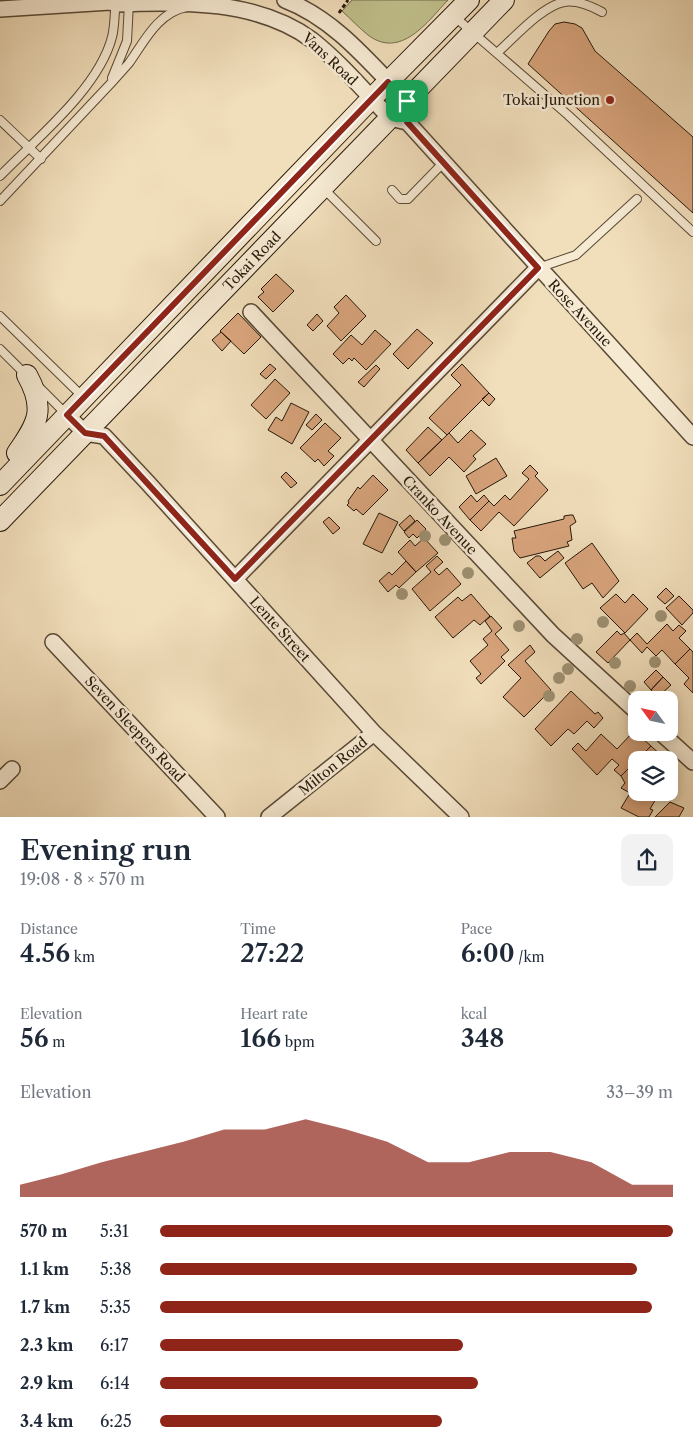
<!DOCTYPE html>
<meta charset="utf-8">
<style>
body{margin:0;font-family:"Libre Caslon Text",serif;background:#f2f2f3;color:#1f2937;height:100vh;display:flex;flex-direction:column;font-size:19px;white-space:nowrap}
*{box-sizing:border-box;margin:0}
p{font-size:16px;color:#747a83}
.icon{flex:none;width:28px;height:28px;fill:none;stroke:currentColor;stroke-width:2;stroke-linecap:round;stroke-linejoin:round}
.map{position:relative;height:817px;overflow:hidden}
.side{display:flex;flex-direction:column;background:#fff;flex:1}
.side>*{flex:none}
.needle{width:32px;rotate:303deg}
.fabs{position:absolute;left:628px;top:691px;display:grid;gap:10px}
.fabs a{display:grid;place-items:center;width:50px;height:50px;border-radius:10px;background:#fff;box-shadow:0 2px 12px #0003;font-size:25px}
.pin{position:absolute;display:grid;place-items:center;width:42px;height:42px;color:#fff;margin:-21px;border-radius:10px;box-shadow:0 2px 8px #0006}
.round{display:grid;place-items:center;flex:none;width:52px;height:52px;border-radius:10px;background:#f2f2f3}
.head{display:flex;align-items:center;justify-content:space-between;height:85px;padding:0 20px}
h1{font-size:28px;font-weight:600;line-height:38px}
.stats{display:grid;grid-template-columns:repeat(3,1fr);gap:8px;height:85px;padding:5px 20px}
.stats div{display:grid;align-content:center}
.stats b{font-size:25px;font-weight:600}
.stats small{font-size:14px;font-weight:400}
.stats p{font-size:14px}
.chart{height:140px;padding:10px 20px}
.chart p{display:flex;justify-content:space-between}
.chart svg{width:100%;height:90px;margin-top:5px;fill:#8f2418;opacity:.7}
ul{padding:0 20px;list-style:none;font-size:16px}
li{display:grid;grid-template-columns:80px 60px 1fr;align-items:center;height:38px}
li i{height:12px;border-radius:6px;background:#8f2418}
.map>svg:first-child{display:block}
.green{fill:#c0c08c;stroke:#726c4b}
.building{fill:#d8a47c;stroke:#25170a}
.lines{fill:none;stroke-linecap:round;stroke-linejoin:round}
.service-casing{stroke:#584936;stroke-width:10}
.minor-casing{stroke:#584936;stroke-width:18}
.secondary-casing{stroke:#25170a;stroke-width:22}
.path{stroke:#25170a;stroke-width:3;stroke-dasharray:4 2.5;stroke-linecap:butt}
.service{stroke:#f6ead3;stroke-width:8}
.minor{stroke:#f6ead3;stroke-width:15}
.secondary{stroke:#f6ead3;stroke-width:20}
.tree{fill:#9e9173}
.route-casing{stroke:#fff;stroke-width:10}
.route{stroke:#8f2418;stroke-width:6}
.poi-dot{fill:#8f2418;stroke:#f6ead3;stroke-width:2}
.labels{text-anchor:middle;dominant-baseline:central;stroke-width:5;stroke-linejoin:round;paint-order:stroke}
.street-label{font-size:14px;fill:#25170a;stroke:#f6ead3}
.poi-label{font-size:14px;fill:#25170a;stroke:#f6ead3;text-anchor:end}
</style>
<div class="map">
<svg width="693" height="817" viewBox="0 0 693 817">
<rect width="100%" height="100%" fill="#f1debb"/>
<filter id="stains"><feTurbulence type="fractalNoise" baseFrequency=".004" numOctaves="4"/><feColorMatrix values="0 0 0 0 .2 0 0 0 0 .09 0 0 0 0 .02 0 0 0 .5 -.17"/></filter>
<radialGradient id="worn" r=".72"><stop offset=".6" stop-color="#630" stop-opacity="0"/><stop offset="1" stop-color="#630" stop-opacity=".3"/></radialGradient>
<path class="green" d="M352,0H448C428,21 401,60 368,35C359,28 351,19 342,11Z"/>
<path class="building" d="M564,22L575,24L582,28L595,51L693,137V213L528,64L549,31L555,24Z
M276,274L294,291L273,312L258,297L264,292L261,289Z
M346,295L366,316L341,341L327,326L339,313L334,307Z
M238,313L261,337L244,354L220,331Z
M317,314L323,321L313,331L307,325Z
M417,329L433,343L408,369L393,354Z
M375,330L391,344L366,370L354,358L352,361L349,358L343,364L333,354L351,335L362,345Z
M221,332L231,341L222,351L212,340Z
M270,364L276,369L266,379L260,374Z
M462,364L489,393L447,435L429,418L461,385L451,375Z
M376,365L380,369L364,387L358,382Z
M275,379L290,393L266,419L251,405Z
M489,393L495,399L489,406L482,399Z
M291,403L309,412L292,444L268,430L276,417L282,421Z
M316,414L322,420L312,430L306,425Z
M325,423L341,438L328,451L334,456L324,466L318,459L315,462L300,448Z
M428,427L442,440L418,463L406,450Z
M471,430L486,444L473,456L476,459L464,472L449,457L430,476L418,463L449,433L458,443Z
M496,458L507,476L476,494L466,476Z
M530,465L538,473L535,476L548,490L514,526L499,512L481,531L470,520L489,501L494,506L505,495L510,500L529,479L522,473Z
M286,472L297,483L291,488L281,477Z
M373,475L388,490L363,515L356,509L354,511L347,505L349,503L348,501L358,487L360,489Z
M471,495L477,502L484,495L489,501L470,520L459,507Z
M379,513L398,522L382,553L363,544Z
M410,515L415,521L404,531L399,525Z
M570,515H573L576,522L570,526L572,540L567,542L569,546L520,558L514,551L512,538H516L514,531L564,519V516Z
M329,517L340,528L333,534L323,522Z
M417,520L426,529L417,538L413,534L409,538L404,532Z
M424,538L438,553L416,572L398,552L410,540L415,546Z
M592,543L619,581L603,598L592,583L583,589L565,563Z
M558,551L564,558L540,578L527,563L536,556H540L545,561Z
M437,556L443,562L434,570L439,575L447,568L461,584L430,611L412,589L431,572L426,566Z
M406,561L416,572L399,588L396,585L388,592L379,581L389,572L392,575Z
M666,588L674,596L665,604L657,597Z
M471,594L490,616L480,625L474,620L453,638L435,617L458,597L462,601Z
M616,594L625,603L633,594L648,609L625,633L600,608Z
M679,596L693,610V613L682,625L666,608Z
M491,616L502,628L495,634L509,650L501,657L505,661L481,684L476,678L481,674L470,661L488,645L483,639L492,631L485,621Z
M667,624L673,631L679,625L686,631L679,638L690,649L675,664L662,650L656,656L647,647L642,653L630,640L637,633L647,644Z
M617,631L621,635L624,633L630,640L608,663L596,652Z
M530,645L535,652L525,661L551,690L524,717L503,697L521,678L508,665Z
M690,649L693,652V693L684,684L689,678L675,664Z
M656,670L663,677L651,690L644,682Z
M663,677L671,685L658,697L651,690Z
M571,691L595,714L598,712L603,718L594,728L587,721L574,734L568,729L551,746L535,729Z
M634,731L651,746L621,776L614,770L619,765L612,759L597,775L572,749L578,743L586,751L601,734L617,749Z
M651,746L662,756L658,760H637Z
M636,761V792H660L650,809L653,810L649,817H639L621,808L630,793L621,788L625,783L621,776Z
M670,802L684,808L679,817H655Z"/>
<g class="lines">
<g class="service-casing">
<path id="service" d="M455,17L568,115L693,232
M498,52C514,38 542,6 564,2C577,0 591,6 602,12
M112,78L127,41L129,3
M0,120L41,159
M0,176C37,138 99,88 112,37C115,26 114,14 116,3
M323,188L376,241
M392,190L400,199H408L444,162
M0,201L113,81C118,75 124,69 129,63C144,42 158,12 187,7
M538,268L576,255L637,199
M0,316L83,397
M0,349L26,375
M40,388L67,415"/>
</g>
<g class="minor-casing">
<path id="minor" d="M285,0C335,19 370,63 407,101V110
M110,2L116,4C182,1 258,0 312,40C341,63 365,92 390,118L407,122L410,125L693,437
M0,9L110,2L116,0
M251,312L553,635L636,711
M67,415L85,433L104,436L148,483L374,733L461,817
M235,579L538,268
M53,642L217,817
M660,732L693,762
M0,781L12,769
M269,817L374,733"/>
</g>
<g class="secondary-casing">
<path id="secondary" d="M17,453C38,423 46,409 27,375
M0,485L371,99L469,0
M0,521L504,0"/>
</g>
<path class="path" d="M339,13L348,0"/>
<use href="#service" class="service"/>
<use href="#minor" class="minor"/>
<use href="#secondary" class="secondary"/>
</g>
<g class="tree">
<circle cx="425" cy="536" r="6"/>
<circle cx="445" cy="540" r="6"/>
<circle cx="468" cy="573" r="6"/>
<circle cx="402" cy="594" r="6"/>
<circle cx="661" cy="616" r="6"/>
<circle cx="603" cy="622" r="6"/>
<circle cx="519" cy="626" r="6"/>
<circle cx="577" cy="639" r="6"/>
<circle cx="655" cy="662" r="6"/>
<circle cx="615" cy="663" r="6"/>
<circle cx="568" cy="669" r="6"/>
<circle cx="559" cy="678" r="6"/>
<circle cx="630" cy="686" r="6"/>
<circle cx="549" cy="696" r="6"/>
</g>
<g class="lines">
<g class="route-casing">
<path id="route" d="M388,82L407,101V122L538,268L235,579L104,436L85,433L67,415Z"/>
</g>
<use href="#route" class="route"/>
</g>
<circle class="poi-dot" cx="610" cy="100" r="5"/>
<g class="labels">
<g class="street-label">
<text transform="translate(330 59) rotate(43)">Vans Road</text>
<text transform="translate(252 261) rotate(-46)">Tokai Road</text>
<text transform="translate(580 313) rotate(47)">Rose Avenue</text>
<text transform="translate(440 515) rotate(47)">Cranko Avenue</text>
<text transform="translate(280 629) rotate(48)">Lente Street</text>
<text transform="translate(135 729) rotate(47)">Seven Sleepers Road</text>
<text transform="translate(333 766) rotate(-39)">Milton Road</text>
</g>
<g class="poi-label">
<text x="600" y="100">Tokai Junction</text>
</g>
</g>
<rect width="100%" height="100%" filter="url(#stains)"/>
<rect width="100%" height="100%" fill="url(#worn)"/>
</svg>
<div class="fabs">
<a><svg class="needle" viewBox="-14 -14 28 28"><path d="M0-13l5 13h-10z" fill="#e53935"/><path d="M0 13l5-13h-10z" fill="#747a83"/></svg></a>
<a><svg class="icon" aria-label="layers" viewBox="0 0 24 24"><path d="M12 4l9 5-9 5-9-5zM3 14l9 5 9-5"/></svg></a>
</div>
<div class="pin" style="left:407px;top:101px;background:#1e9e55"><svg class="icon" aria-label="arrive" viewBox="0 0 24 24"><path d="M6 21V4h12l-3 4 3 4H6"/></svg></div>
</div>
<section class="side">
<div class="head"><div><h1>Evening run</h1><p>19:08 · 8 × 570 m</p></div><a class="round"><svg class="icon" aria-label="share" viewBox="0 0 24 24"><path d="M12 15V3M7 8l5-5 5 5M5 13v7h14v-7"/></svg></a></div>
<div class="stats">
<div><p>Distance</p><b>4.56<small> km</small></b></div>
<div><p>Time</p><b>27:22</b></div>
<div><p>Pace</p><b>6:00<small> /km</small></b></div>
</div>
<div class="stats">
<div><p>Elevation</p><b>56<small> m</small></b></div>
<div><p>Heart rate</p><b>166<small> bpm</small></b></div>
<div><p>kcal</p><b>348</b></div>
</div>
<div class="chart"><p><span>Elevation</span>33–39 m</p>
<svg viewBox="0 0 160 44" preserveAspectRatio="none"><path d="M0 44V38L10 33L20 27L30 22L40 17L50 11L60 11L70 6L80 11L90 17L100 27L110 27L120 22L130 22L140 27L150 38L160 38V44z"/></svg>
</div>
<ul>
<li><b>570 m</b>5:31<i style="width:100%"></i></li>
<li><b>1.1 km</b>5:38<i style="width:93%"></i></li>
<li><b>1.7 km</b>5:35<i style="width:96%"></i></li>
<li><b>2.3 km</b>6:17<i style="width:59%"></i></li>
<li><b>2.9 km</b>6:14<i style="width:62%"></i></li>
<li><b>3.4 km</b>6:25<i style="width:55%"></i></li>
</ul>
</section>
